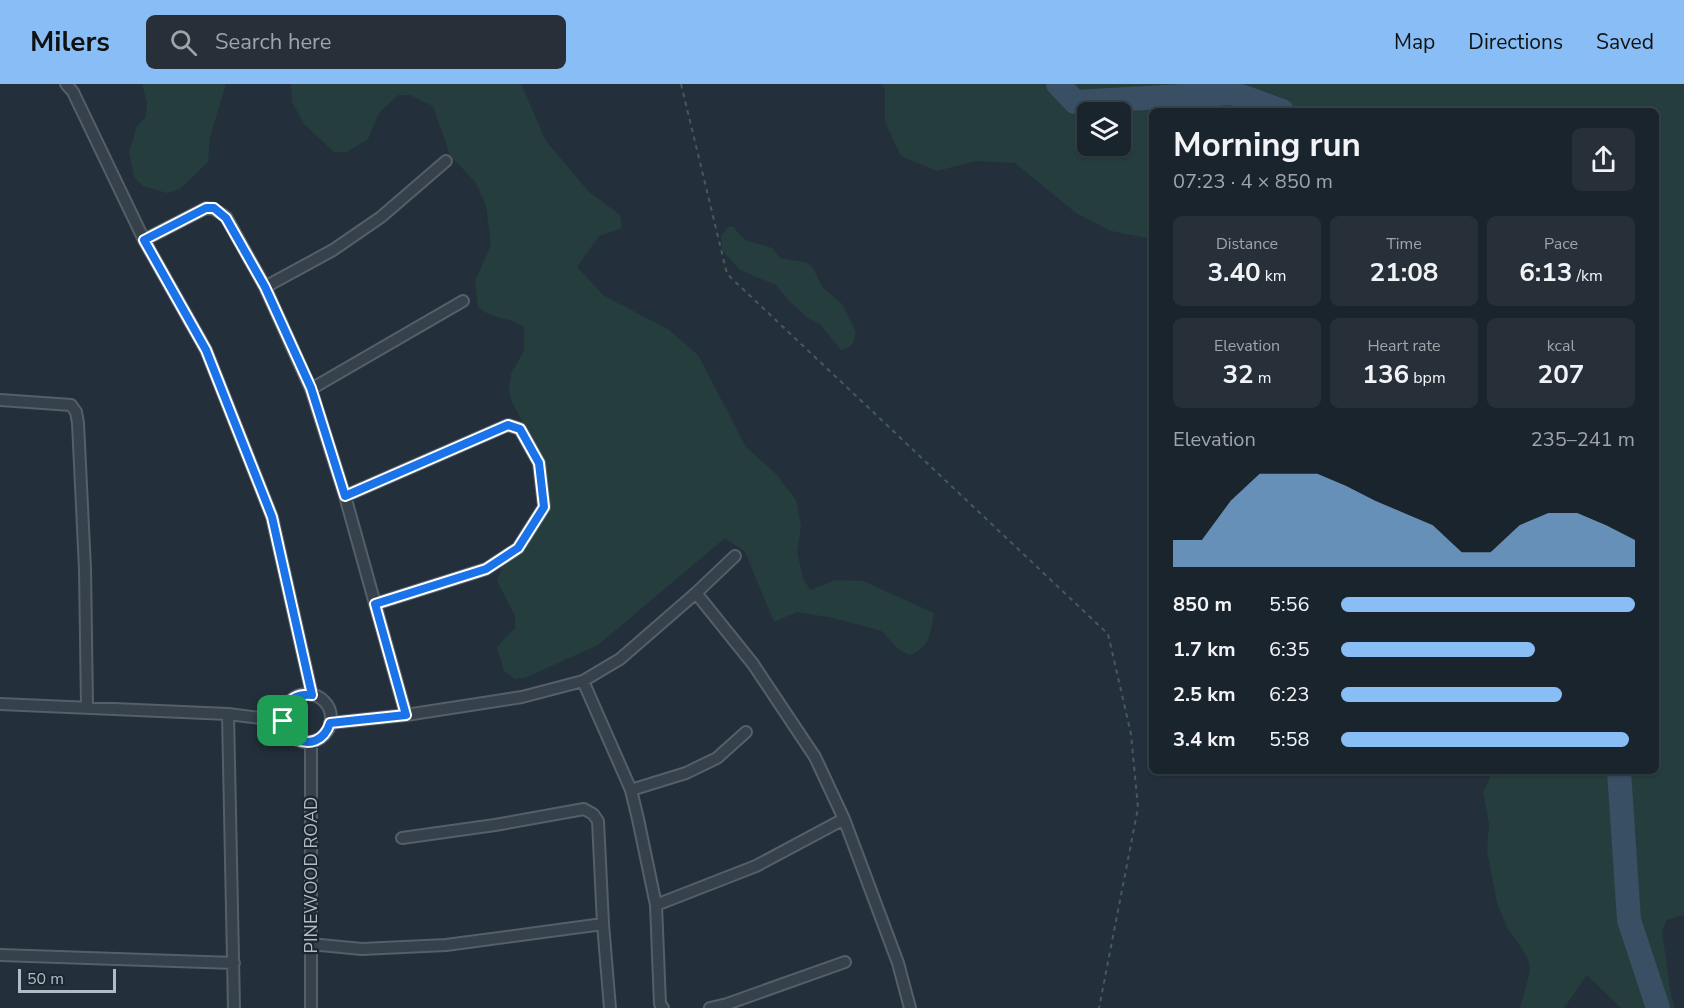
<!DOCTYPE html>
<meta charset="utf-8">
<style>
body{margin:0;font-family:"Nunito Sans",sans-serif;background:#273038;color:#f1f3f6;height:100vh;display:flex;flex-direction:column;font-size:22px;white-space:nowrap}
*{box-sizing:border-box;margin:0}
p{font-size:20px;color:#9fa4a9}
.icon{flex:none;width:33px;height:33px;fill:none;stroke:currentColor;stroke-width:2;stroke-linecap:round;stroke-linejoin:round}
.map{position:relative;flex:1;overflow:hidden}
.drawer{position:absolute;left:1149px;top:24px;width:510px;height:666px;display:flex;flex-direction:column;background:#1a242c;border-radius:9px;box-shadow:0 2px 4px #0004,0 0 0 2px #384148}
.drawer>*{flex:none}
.tools{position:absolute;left:1077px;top:18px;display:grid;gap:12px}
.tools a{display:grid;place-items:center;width:54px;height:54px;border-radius:9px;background:#1a242c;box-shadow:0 2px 4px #0004,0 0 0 2px #384148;font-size:30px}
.scale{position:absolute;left:18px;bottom:15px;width:98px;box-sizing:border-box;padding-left:6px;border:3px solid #b2bcc7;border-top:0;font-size:16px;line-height:21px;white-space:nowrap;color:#b2bcc7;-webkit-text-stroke:4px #1c2630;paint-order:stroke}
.pin{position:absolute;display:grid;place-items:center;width:51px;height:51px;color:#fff;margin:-26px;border-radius:12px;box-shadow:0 3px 9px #0006}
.round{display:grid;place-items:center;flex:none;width:63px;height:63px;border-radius:9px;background:#273038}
.head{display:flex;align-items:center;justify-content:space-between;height:102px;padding:0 24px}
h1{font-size:33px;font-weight:700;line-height:45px}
.figures{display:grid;grid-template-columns:repeat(3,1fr);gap:9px;height:102px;padding:6px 24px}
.figures div{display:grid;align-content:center;border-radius:9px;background:#273038;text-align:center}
.figures b{font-size:26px;font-weight:700}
.figures small{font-size:16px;font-weight:400}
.figures p{font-size:16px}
.chart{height:168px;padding:12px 24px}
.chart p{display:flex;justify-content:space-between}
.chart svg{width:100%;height:108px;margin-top:6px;fill:#88bef5;opacity:.7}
ul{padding:0 24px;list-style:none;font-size:20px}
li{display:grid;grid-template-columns:96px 72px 1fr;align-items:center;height:45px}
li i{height:15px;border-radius:8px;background:#88bef5}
header{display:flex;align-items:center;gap:36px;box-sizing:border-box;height:84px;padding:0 30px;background:#88bef5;color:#111}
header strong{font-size:28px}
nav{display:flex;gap:33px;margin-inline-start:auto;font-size:21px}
.search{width:420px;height:54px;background:#273038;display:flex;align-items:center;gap:15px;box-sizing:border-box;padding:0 21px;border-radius:9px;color:#9fa4a9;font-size:22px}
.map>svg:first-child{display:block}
.green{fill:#263d3d;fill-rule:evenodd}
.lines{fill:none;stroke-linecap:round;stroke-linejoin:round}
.river{stroke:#394f64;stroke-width:24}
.street-casing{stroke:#555f69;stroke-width:14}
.path{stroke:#455a5a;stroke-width:2;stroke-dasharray:4.5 4.5;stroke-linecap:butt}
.street{stroke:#37414b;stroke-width:10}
.route-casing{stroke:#fff;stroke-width:12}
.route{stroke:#1a73e8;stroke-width:8}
.labels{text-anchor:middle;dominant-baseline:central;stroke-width:4.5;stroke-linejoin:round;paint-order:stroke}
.street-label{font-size:18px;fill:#b2bcc7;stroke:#1c2630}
</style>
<header>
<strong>Milers</strong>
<div class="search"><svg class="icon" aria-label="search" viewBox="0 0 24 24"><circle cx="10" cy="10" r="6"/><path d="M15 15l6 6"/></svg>Search here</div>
<nav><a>Map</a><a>Directions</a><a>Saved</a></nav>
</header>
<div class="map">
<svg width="1684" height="924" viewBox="0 0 1684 924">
<rect width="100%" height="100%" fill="#23303b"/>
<path class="green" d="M142,0H226L210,53L208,78L180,105L167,109L143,102L134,93L129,68L137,42L146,33L147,19Z
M291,0H521L546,57L589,108L620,131L622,144L599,152L577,183L604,212L668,245L698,271L746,363L775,389L796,416L801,442L797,468L803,494L810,506L835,496L863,497L934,529C930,550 931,562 910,571L898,565L882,547L833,534L797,528L774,538L745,468L725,454L598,561L527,593L515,595L504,587L497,563L515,544V532L497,497L504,476L544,424L548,399L542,374L511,316L509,303L511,290L524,267V243C508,232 493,236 478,223L475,197L491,161L486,122L476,99L450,71L433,22L410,11H398L379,29L368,55L347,68H334L304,40L292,18Z
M882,0H1684V831L1667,836L1662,847L1671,912L1675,924H1621L1587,891L1564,924H1520L1530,887L1528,874L1507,843L1497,819L1487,767L1489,740L1483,708L1490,695V687H1656V27H1152V155L1111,147L1076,129L1015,79L976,77L937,87L901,72L885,38V6ZM1088,28H1120V62H1088Z
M728,143H733L745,156L772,164L780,174L808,179L813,184L822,203L842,220L856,248C854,258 853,264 841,266L820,240L808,234L789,217L776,201L740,186L722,166L721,152Z"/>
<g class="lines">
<path class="river" d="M1058,0L1075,18L1233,9L1282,27
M1619,687L1629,836L1658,924"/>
<g class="street-casing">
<path id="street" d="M66,0L73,8L144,156L206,266L272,433L312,611
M144,156L206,124L214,125L226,133L265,203L311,305L345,412L406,631
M265,203L333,166L381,133L446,77
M311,305L463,217
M0,316L71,321L76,328L78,339L85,485L87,623
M345,412L508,341L520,345L539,379L544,423L518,464L486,485L375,520
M696,509L753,580L815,673L844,735L898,879L910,924
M583,597L631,706L638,735L656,821L660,920L663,924
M283 634a24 24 0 1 1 48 0a24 24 0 1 1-48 0Z
M0,620L228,630L283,637
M228,630L234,924
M330,639L406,631L522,613L583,597L620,575L696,509L735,472
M631,706L686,689L717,674L746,648
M402,754L495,741L584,725L593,730L598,737L603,840L610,924
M656,821L756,782L844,735
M310,860L362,865L446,861L603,840
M0,871L234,879
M311,924V658
M710,924L727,920L845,878"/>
</g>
<path class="path" d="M681,0L727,190L1108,550L1131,650L1138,724L1099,924"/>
<use href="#street" class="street"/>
</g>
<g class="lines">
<g class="route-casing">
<path id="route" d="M206,124H214L226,134L265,203L311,304L345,412L508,341L520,345L539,379L544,423L518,464L486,485L375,520L406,631L330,639C318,677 268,651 287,621C293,612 302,610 312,611L272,433L206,266L144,156Z"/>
</g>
<use href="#route" class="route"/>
</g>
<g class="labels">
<g class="street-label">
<text transform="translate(311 791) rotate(-90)">PINEWOOD ROAD</text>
</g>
</g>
</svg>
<div class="tools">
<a><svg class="icon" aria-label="layers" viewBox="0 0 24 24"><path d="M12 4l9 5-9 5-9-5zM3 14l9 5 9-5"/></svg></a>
</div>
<div class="scale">50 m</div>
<div class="pin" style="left:283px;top:637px;background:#1e9e55"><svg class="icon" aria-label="arrive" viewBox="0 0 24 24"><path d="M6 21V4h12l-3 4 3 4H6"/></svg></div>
<section class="drawer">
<div class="head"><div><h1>Morning run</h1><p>07:23 · 4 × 850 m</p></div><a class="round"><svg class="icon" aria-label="share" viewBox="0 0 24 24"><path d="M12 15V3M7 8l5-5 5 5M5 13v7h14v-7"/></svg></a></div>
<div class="figures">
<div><p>Distance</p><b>3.40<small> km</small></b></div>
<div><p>Time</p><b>21:08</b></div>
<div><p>Pace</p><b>6:13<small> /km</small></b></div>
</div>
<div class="figures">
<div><p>Elevation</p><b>32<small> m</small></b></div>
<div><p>Heart rate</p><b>136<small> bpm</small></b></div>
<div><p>kcal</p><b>207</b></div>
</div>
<div class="chart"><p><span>Elevation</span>235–241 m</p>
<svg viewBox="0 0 160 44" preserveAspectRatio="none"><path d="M0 44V33L10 33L20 17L30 6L40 6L50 6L60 11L70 17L80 22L90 27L100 38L110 38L120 27L130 22L140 22L150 27L160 33V44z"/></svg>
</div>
<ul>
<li><b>850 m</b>5:56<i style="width:100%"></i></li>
<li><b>1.7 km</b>6:35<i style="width:66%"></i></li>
<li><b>2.5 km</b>6:23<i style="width:75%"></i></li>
<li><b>3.4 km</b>5:58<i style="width:98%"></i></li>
</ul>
</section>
</div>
